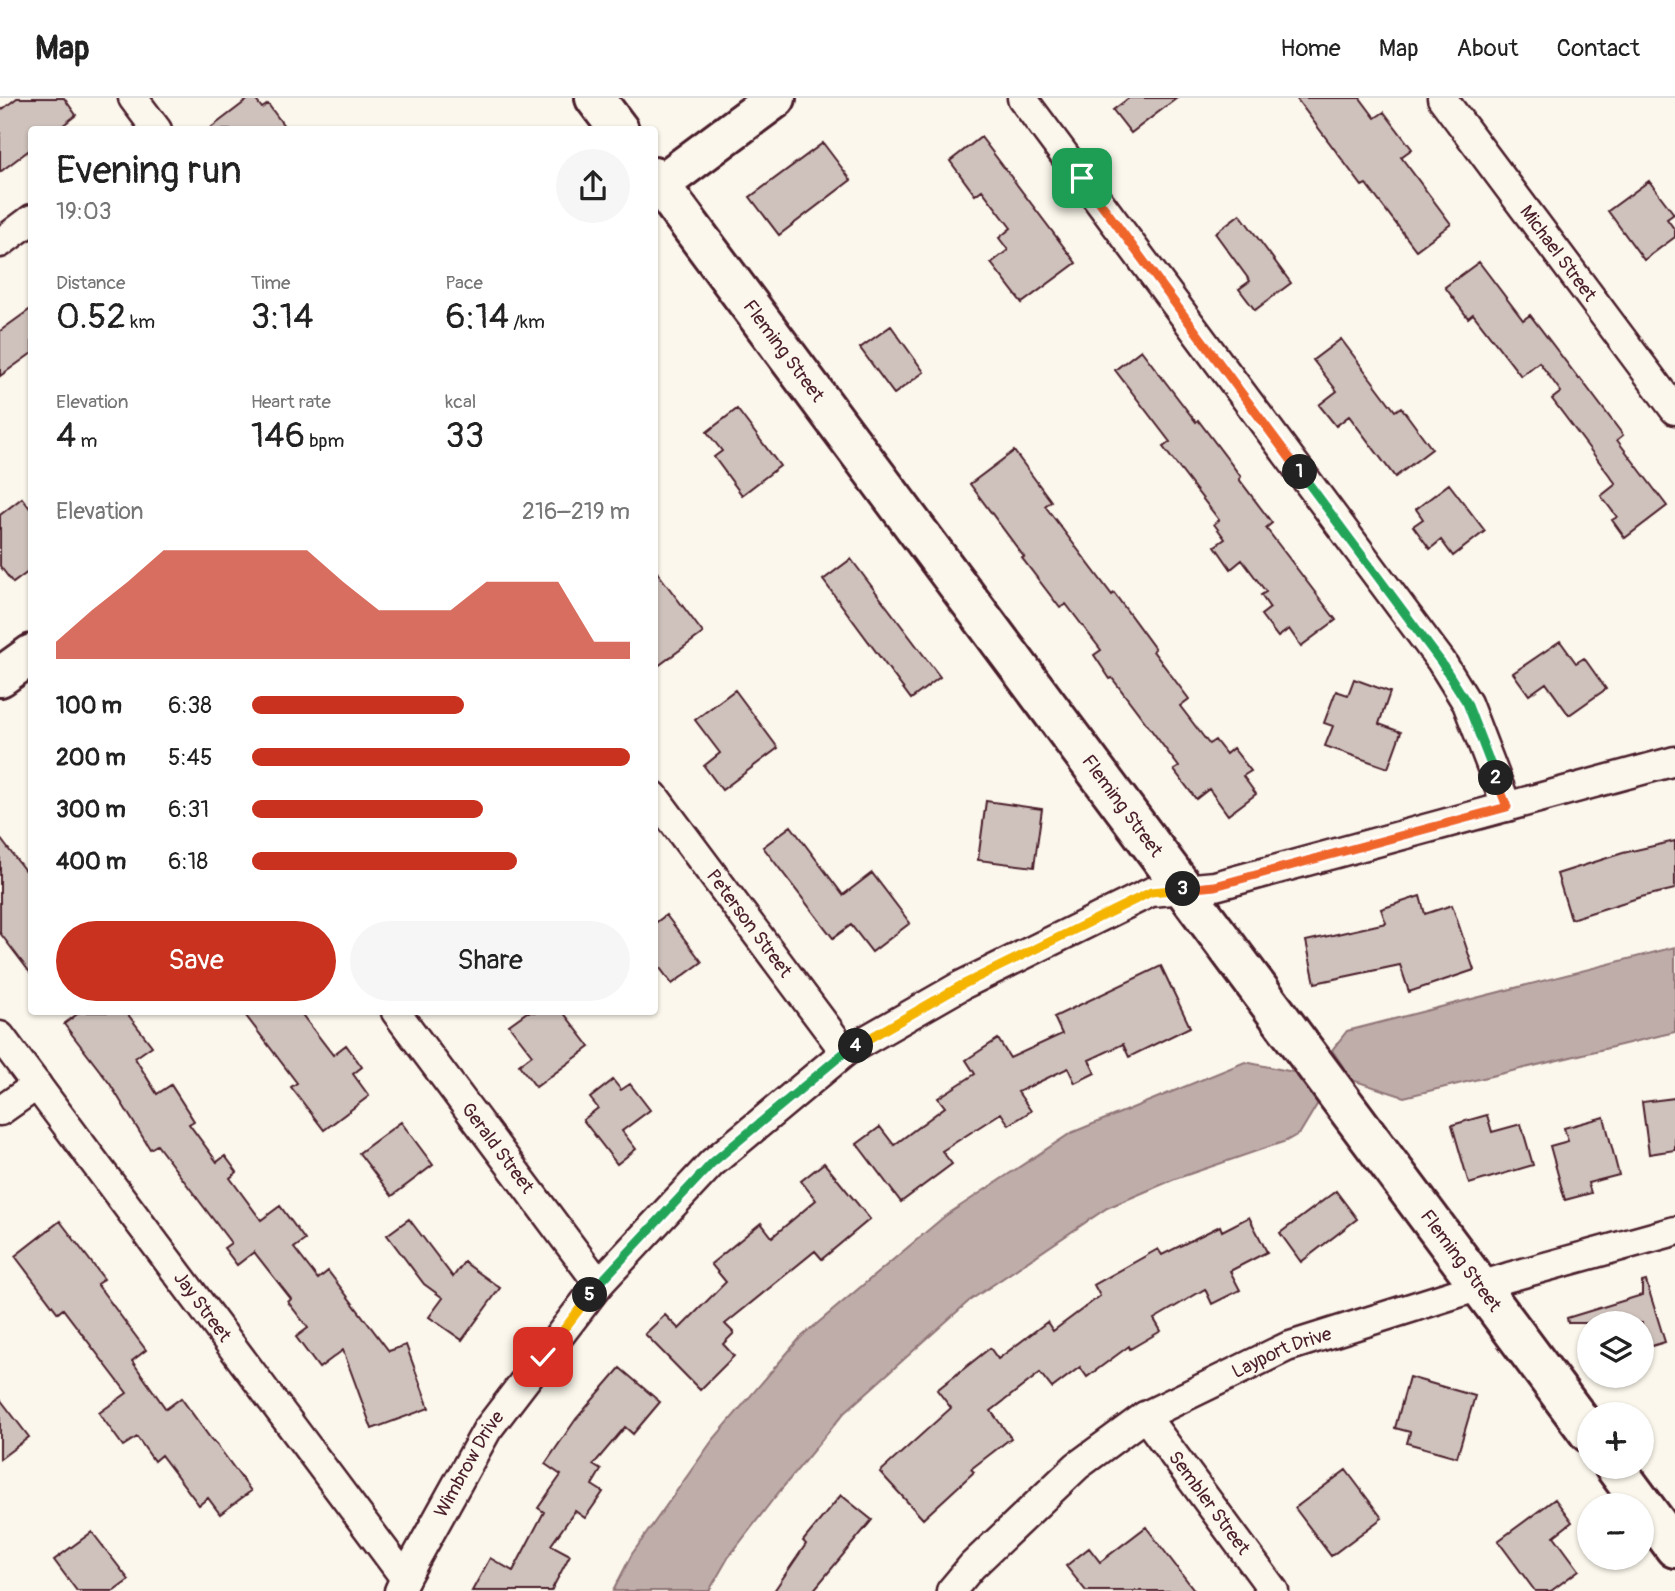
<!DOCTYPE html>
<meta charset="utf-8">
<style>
body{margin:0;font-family:Pangolin,sans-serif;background:#f6f6f6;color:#222;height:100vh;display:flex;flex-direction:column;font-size:26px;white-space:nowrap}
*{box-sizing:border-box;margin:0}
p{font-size:23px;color:#767676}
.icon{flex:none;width:38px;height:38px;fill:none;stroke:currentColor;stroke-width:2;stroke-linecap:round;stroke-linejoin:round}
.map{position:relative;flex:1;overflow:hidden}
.sheet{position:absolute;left:28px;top:28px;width:630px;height:889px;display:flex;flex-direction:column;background:#fff;border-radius:7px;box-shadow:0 2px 5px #0004}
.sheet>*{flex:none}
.controls{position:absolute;left:1577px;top:1213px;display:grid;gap:14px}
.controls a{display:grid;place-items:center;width:77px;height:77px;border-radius:50%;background:#fff;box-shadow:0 2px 5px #0004;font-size:35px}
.pin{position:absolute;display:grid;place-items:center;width:60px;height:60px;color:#fff;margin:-30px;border-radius:14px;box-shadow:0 4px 10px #0006}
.km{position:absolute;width:35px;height:35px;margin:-18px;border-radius:50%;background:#222;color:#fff;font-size:19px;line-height:35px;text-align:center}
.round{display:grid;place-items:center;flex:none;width:74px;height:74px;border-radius:37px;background:#f6f6f6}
.overview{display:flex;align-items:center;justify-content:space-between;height:119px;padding:0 28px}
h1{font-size:38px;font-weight:600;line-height:52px}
.figures{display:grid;grid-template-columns:repeat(3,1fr);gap:10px;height:119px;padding:7px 28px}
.figures div{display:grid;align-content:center}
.figures b{font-size:35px;font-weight:600}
.figures small{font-size:19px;font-weight:400}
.figures p{font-size:19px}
.chart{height:196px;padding:14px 28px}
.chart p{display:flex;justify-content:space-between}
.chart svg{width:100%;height:126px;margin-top:7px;fill:#c8321e;opacity:.7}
.button{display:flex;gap:14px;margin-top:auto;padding:14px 28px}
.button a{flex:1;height:80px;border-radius:42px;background:#c8321e;color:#fff;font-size:28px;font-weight:600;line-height:80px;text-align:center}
.button a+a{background:#f6f6f6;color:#222}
ul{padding:0 28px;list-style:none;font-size:23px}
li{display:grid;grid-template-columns:112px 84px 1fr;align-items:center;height:52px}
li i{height:18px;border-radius:9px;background:#c8321e}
header{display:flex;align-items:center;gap:42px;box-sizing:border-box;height:98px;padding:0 35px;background:#fff;border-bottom:2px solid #e0e0e0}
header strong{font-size:33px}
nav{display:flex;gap:38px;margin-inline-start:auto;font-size:24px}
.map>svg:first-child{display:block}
.water{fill:#bfadaa;stroke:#907477;stroke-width:2}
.building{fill:#cfc2bc;stroke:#4a1f2b;stroke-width:2}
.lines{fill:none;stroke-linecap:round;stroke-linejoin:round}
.street-casing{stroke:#4a1f2b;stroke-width:33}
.secondary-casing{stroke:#4a1f2b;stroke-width:44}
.street{stroke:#fbf7ec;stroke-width:28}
.secondary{stroke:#fbf7ec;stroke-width:38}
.split-1-casing{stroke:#fff;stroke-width:14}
.split-2-casing{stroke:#fff;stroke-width:14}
.split-3-casing{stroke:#fff;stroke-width:14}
.split-4-casing{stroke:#fff;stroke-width:14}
.split-5-casing{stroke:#fff;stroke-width:14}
.split-6-casing{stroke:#fff;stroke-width:14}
.split-1{stroke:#f0652b;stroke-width:9}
.split-2{stroke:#22a559;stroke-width:9}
.split-3{stroke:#f0652b;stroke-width:9}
.split-4{stroke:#f5b400;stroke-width:9}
.split-5{stroke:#22a559;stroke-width:9}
.split-6{stroke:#f5b400;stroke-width:9}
.labels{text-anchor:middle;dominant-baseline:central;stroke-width:7;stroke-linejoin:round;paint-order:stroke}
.street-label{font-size:19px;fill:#4a1f2b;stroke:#fbf7ec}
</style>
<header>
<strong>Map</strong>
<nav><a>Home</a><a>Map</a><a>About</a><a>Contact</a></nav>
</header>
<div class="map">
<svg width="1675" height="1493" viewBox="0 0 1675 1493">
<rect width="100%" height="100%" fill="#fbf7ec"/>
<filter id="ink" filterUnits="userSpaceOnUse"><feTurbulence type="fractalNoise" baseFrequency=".0143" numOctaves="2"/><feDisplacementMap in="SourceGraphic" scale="14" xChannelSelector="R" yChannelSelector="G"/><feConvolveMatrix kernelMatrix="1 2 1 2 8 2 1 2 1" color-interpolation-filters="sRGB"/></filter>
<g filter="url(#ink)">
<path class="water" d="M1675,849V934L1404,999L1352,982L1332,952L1347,933Z
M1245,964L1298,975L1318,1005L1300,1035L1286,1043L1175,1081L1107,1110L969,1203L844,1315L774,1400L728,1460L709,1493H613L632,1456L712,1343L800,1240L945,1118L1071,1035Z"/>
<path class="building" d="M17,0H64L76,17L57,32H32V50L0,74V13Z
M250,0H254L262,10L268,6L287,32H208Z
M1129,0H1177L1131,35L1113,12Z
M1296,0H1360L1375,20L1384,14L1412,51L1401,59L1451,126L1416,152L1366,86L1362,88Z
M981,39L1076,165L1022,205L991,165L1008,152L999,140L1011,130L982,92L975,97L950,63Z
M823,45L851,82L779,137L750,99Z
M1649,83L1674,116L1667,121L1675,132V139L1644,162L1608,113Z
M1240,116L1291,185L1255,212L1239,191L1250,183L1215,135Z
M1479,164L1523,222L1530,217L1579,281L1580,280L1623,337L1617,342L1667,408L1625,440L1612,422L1617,419L1601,398L1616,386L1552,301L1561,294L1539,264L1521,278L1473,216L1468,220L1445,189Z
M32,210V255L0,278V233Z
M891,228L924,274L894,296L860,250Z
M1341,241L1395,313L1401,309L1432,351L1395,379L1349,318L1336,328L1319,307L1337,293L1313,262Z
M1141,252L1196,324L1198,322L1241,379L1239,381L1272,425L1266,430L1336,522L1301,548L1289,531L1278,539L1261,517L1270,510L1261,497L1266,494L1242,462L1231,471L1215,448L1225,441L1214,426L1219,422L1163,349L1170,344L1115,272Z
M737,311L780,368L742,397L714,359L722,353L707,334Z
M1014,353L1051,403L1045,408L1112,497L1114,495L1155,551L1153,553L1189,601L1180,608L1209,646L1215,642L1226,656L1233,650L1251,673L1243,678L1256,696L1228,717L1209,691L1196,701L1174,672L1179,669L1112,580L1110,581L1094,557L1101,552L1066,506L1060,510L1022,460L1024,459L970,386Z
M1449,386L1485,433L1453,458L1441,442L1430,451L1413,428L1423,421L1416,411Z
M22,400L32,413V471L13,485L0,468V417Z
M851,461L940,579L911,601L823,482Z
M654,470L703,535L654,571Z
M1560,543L1576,565L1584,560L1606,591L1569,617L1546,585L1529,597L1513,575Z
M1354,581L1390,594L1379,626L1401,634L1388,670L1325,648L1333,628L1324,625L1336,593L1348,597Z
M735,592L778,650L722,692L704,668L720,655L695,622Z
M986,703L1042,711L1034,769L978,762Z
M791,728L843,797L872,775L910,825L872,854L851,827L833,840L763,749Z
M0,740L32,782V877L0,835Z
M1675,743V791L1641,799L1571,821L1557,776L1623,755Z
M1420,798L1425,816L1452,807L1474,872L1409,894L1400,867L1315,885L1306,843L1386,825L1381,811Z
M666,817L702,864L672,886L654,862V826Z
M1161,868L1190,929L1129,959L1123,946L1089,962L1095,975L1075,985L1068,970L1018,994L1031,1013L1009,1027L1001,1015L942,1053L952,1066L901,1104L857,1046L880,1029L894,1047L945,1009L938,1000L975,976L966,962L998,941L1010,960L1062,936L1054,919Z
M80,914H126L152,948L135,960L157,996L171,987L194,1023L189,1026L217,1064L225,1058L237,1074L230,1080L261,1122L280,1108L305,1142L294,1150L318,1181L328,1173L389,1253L406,1247L429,1310L372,1331L343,1252L319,1270L296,1239L308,1230L288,1204L291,1201L254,1154L237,1167L224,1150L231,1145L157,1047L150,1051L110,986L64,926Z
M243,914H300L333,957L346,947L362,969L353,976L369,998L324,1032L291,989L297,985Z
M527,914H563L590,949L536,989L519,967L532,957L509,927Z
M613,982L621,992L630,986L650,1012L622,1033L636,1051L617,1066L583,1022L598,1010L590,1000Z
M1675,1000V1052L1649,1056L1642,1004Z
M1487,1017L1492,1034L1521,1026L1533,1067L1469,1086L1452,1027Z
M1604,1019L1619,1077L1588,1085L1591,1095L1565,1102L1550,1048L1568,1043L1564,1030Z
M401,1024L433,1067L392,1098L359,1055Z
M824,1065L870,1121L822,1161L815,1153L725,1226L734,1235L723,1246L734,1258L700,1292L645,1236L665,1217L679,1231L726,1184L711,1166L761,1125L772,1139L816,1102L801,1083Z
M1336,1093L1357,1121L1301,1164L1280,1135Z
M1249,1119L1267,1154L1230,1173L1240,1192L1212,1206L1205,1191L1154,1221L1161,1233L1130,1251L1129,1248L1087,1279L1080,1269L1052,1290L1040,1275L991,1313L1011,1340L971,1371L974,1374L923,1421L880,1374L951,1310L937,1292L990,1250L998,1261L1047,1224L1053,1233L1100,1198L1094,1187L1158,1151L1162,1157L1220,1128L1222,1133Z
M409,1121L453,1179L464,1164L500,1190L462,1242L429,1219L443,1200L424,1186L387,1137Z
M60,1123L104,1181L97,1186L146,1252L132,1263L166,1311L181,1300L213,1344L214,1343L251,1393L220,1416L208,1400L199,1407L161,1357L154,1363L137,1339L123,1348L99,1315L127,1295L63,1211L58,1215L15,1158Z
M1646,1183L1665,1244L1642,1251V1225H1568L1567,1220L1642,1197V1184Z
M620,1270L660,1304L633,1336L625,1329L593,1367L601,1372L592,1387L603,1394L585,1420L575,1413L551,1447L570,1457L551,1493H472L490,1460L513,1473L544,1414L538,1410L561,1377L545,1366L576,1321Z
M1409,1279L1475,1298L1457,1359L1407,1345L1410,1334L1395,1330Z
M0,1301L29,1339L0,1361Z
M1346,1372L1382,1420L1331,1458L1295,1410Z
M841,1397L872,1422L813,1493H774L806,1446L803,1443Z
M1555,1401L1572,1424L1554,1438L1579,1472L1551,1493H1535L1498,1443Z
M1146,1429L1195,1493H1086L1066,1468L1089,1450L1100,1464Z
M92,1434L129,1482L114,1493H77L54,1462Z"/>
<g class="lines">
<g class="street-casing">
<g id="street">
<path d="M133,0L157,32"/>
<path d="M1022,0L1441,563L1467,605L1507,709"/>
<path id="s1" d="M1442,0L1675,312"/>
<path d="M0,145L32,121"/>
<path id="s2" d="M654,698L845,954"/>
<path id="s3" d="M396,914L599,1186"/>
<path id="s4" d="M0,938L405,1480"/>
<path d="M0,1013L37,987"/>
<path id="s5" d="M1145,1318L1274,1493"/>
<path id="s6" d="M399,1493L405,1480L487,1332L599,1186L712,1065L845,954L962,887L1151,794L1215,788L1675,663"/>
<path id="s7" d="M951,1493L972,1468L1077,1368L1145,1318L1287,1249L1509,1179L1675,1133"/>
</g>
</g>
<g class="secondary-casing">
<g id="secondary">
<path d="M595,0L619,32"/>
<path id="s8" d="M654,79L1589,1335"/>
<path d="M654,91L776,0"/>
<path d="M0,579L32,556"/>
<path d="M1614,1368L1675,1450"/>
</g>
</g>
<use href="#street" class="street"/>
<use href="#secondary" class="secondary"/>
</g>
</g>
<g class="lines" filter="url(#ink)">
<g class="split-1-casing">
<path id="split-1" d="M1082,80L1300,374"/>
</g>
<g class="split-2-casing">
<path id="split-2" d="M1300,374L1441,564L1467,605L1496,680"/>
</g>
<g class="split-3-casing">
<path id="split-3" d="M1183,791L1215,788L1507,709L1496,680"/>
</g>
<g class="split-4-casing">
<path id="split-4" d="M856,948L962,887L1151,794L1183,791"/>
</g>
<g class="split-5-casing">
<path id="split-5" d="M590,1197L599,1186L712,1065L845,954L856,948"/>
</g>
<g class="split-6-casing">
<path id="split-6" d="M543,1259L590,1197"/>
</g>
<use href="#split-1" class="split-1"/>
<use href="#split-2" class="split-2"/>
<use href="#split-3" class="split-3"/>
<use href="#split-4" class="split-4"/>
<use href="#split-5" class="split-5"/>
<use href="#split-6" class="split-6"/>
</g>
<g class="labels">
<g class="street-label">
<text stroke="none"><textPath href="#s1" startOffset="194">Michael Street</textPath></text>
<text stroke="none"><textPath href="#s8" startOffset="217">Fleming Street</textPath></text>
<text stroke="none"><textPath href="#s8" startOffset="784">Fleming Street</textPath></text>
<text stroke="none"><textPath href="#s2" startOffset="159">Peterson Street</textPath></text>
<text stroke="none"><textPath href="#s3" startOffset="170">Gerald Street</textPath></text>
<text stroke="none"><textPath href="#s8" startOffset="1351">Fleming Street</textPath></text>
<text stroke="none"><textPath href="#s4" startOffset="338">Jay Street</textPath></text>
<text stroke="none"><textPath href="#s7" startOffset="413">Layport Drive</textPath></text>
<text stroke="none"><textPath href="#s6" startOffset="145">Wimbrow Drive</textPath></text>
<text stroke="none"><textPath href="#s5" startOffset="108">Sembler Street</textPath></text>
</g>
</g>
</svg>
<div class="controls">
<a><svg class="icon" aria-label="layers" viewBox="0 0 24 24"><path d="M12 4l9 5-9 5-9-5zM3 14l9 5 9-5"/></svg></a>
<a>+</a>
<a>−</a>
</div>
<div class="pin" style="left:1082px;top:80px;background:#1e9e55"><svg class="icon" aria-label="arrive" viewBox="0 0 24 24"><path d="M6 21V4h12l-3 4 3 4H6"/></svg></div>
<div class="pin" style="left:543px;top:1259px;background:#d93025"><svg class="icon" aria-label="check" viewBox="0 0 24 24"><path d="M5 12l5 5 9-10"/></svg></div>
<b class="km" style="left:1300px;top:374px">1</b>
<b class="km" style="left:1496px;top:680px">2</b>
<b class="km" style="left:1183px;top:791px">3</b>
<b class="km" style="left:856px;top:948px">4</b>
<b class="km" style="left:590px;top:1197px">5</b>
<section class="sheet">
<div class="overview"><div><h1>Evening run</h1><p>19:03</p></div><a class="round"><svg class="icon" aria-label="share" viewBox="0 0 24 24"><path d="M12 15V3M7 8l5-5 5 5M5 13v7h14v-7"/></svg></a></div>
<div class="figures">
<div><p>Distance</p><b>0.52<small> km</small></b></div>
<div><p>Time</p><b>3:14</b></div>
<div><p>Pace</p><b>6:14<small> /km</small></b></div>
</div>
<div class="figures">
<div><p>Elevation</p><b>4<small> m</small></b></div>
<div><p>Heart rate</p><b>146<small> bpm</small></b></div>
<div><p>kcal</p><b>33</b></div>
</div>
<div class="chart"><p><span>Elevation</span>216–219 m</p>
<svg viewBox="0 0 160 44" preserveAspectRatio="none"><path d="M0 44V38L10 27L20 17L30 6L40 6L50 6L60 6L70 6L80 17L90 27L100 27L110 27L120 17L130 17L140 17L150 38L160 38V44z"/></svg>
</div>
<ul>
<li><b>100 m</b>6:38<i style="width:56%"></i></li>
<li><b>200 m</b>5:45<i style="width:100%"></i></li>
<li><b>300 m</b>6:31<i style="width:61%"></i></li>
<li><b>400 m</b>6:18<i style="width:70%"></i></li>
</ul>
<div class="button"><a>Save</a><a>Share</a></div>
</section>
</div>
